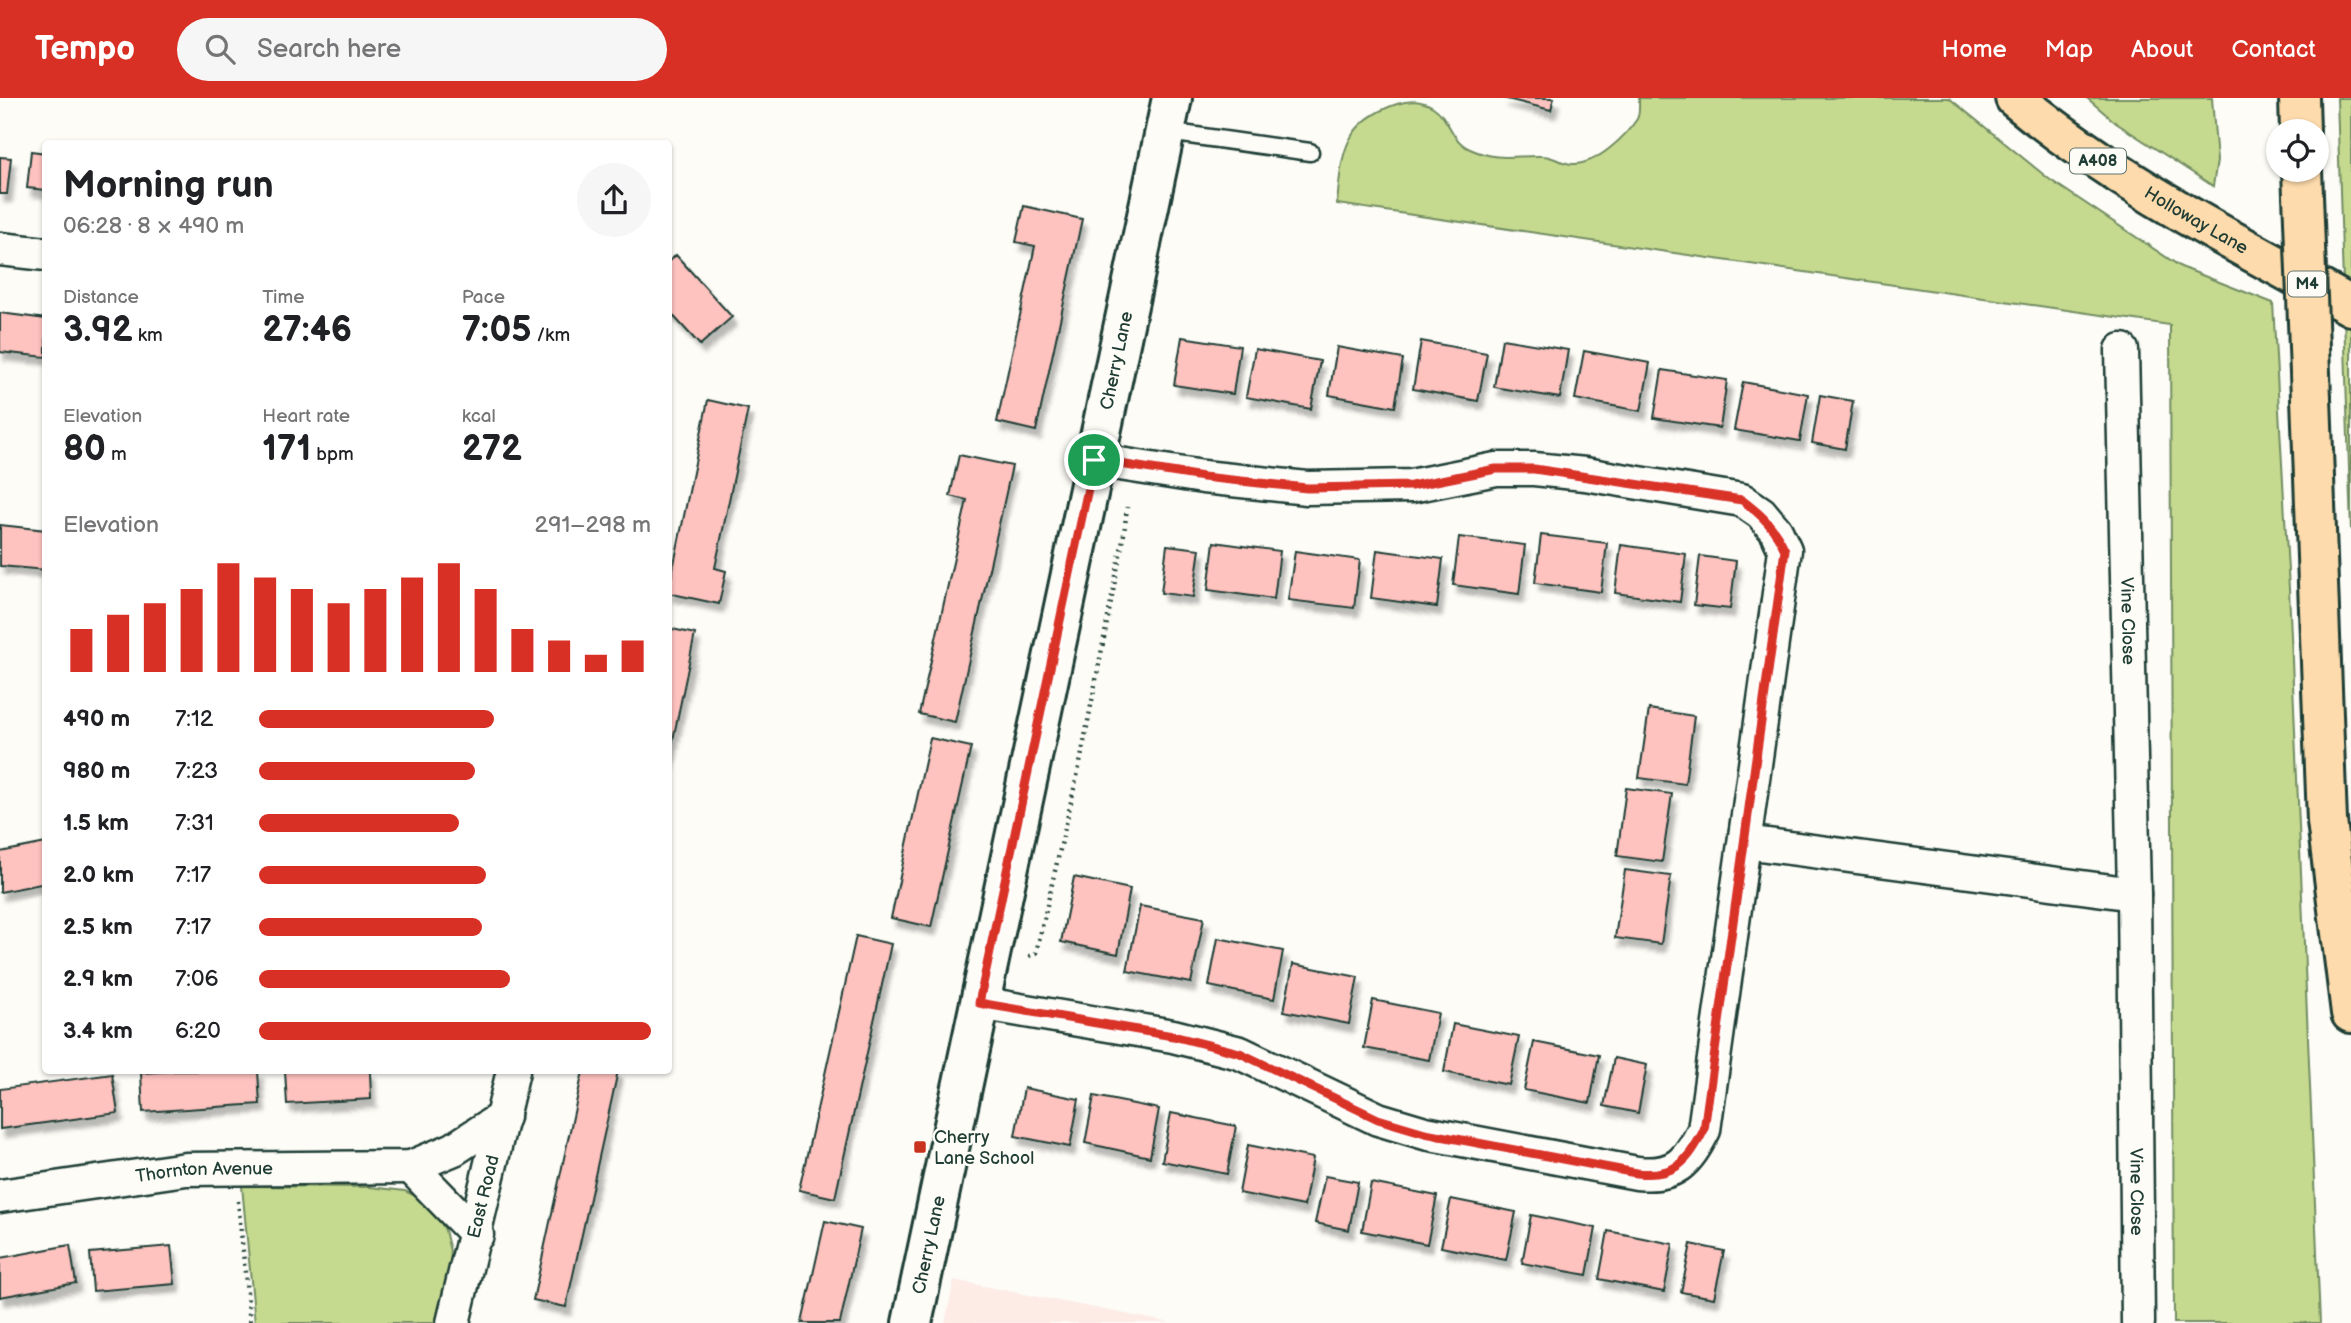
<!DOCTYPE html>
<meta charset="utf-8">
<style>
body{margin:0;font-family:"Balsamiq Sans",sans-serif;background:#f6f6f6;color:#202124;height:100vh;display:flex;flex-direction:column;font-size:26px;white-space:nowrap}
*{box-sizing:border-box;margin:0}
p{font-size:23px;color:#757577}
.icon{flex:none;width:38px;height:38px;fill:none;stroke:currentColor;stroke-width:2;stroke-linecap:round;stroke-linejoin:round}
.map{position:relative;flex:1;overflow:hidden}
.sheet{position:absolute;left:42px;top:42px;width:630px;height:934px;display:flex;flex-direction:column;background:#fff;border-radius:7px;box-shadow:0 2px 5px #0004}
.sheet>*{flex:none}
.controls{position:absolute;left:2266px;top:21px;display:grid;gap:14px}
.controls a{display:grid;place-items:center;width:63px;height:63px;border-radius:50%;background:#fff;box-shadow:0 2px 5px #0004;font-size:35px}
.pin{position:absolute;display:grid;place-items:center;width:60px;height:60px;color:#fff;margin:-30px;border:4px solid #fff;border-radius:50%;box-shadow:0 2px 7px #0007}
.round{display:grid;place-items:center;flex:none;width:74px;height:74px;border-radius:37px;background:#f6f6f6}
.head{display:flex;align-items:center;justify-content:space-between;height:119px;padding:0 21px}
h1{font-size:38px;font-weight:700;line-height:52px}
.figures{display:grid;grid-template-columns:repeat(3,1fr);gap:10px;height:119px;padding:7px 21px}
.figures div{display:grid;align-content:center}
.figures b{font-size:35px;font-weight:700}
.figures small{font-size:19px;font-weight:400}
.figures p{font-size:19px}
.chart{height:196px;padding:14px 21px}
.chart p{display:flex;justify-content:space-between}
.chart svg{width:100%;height:126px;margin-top:7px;stroke:#d93025;stroke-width:6}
ul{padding:0 21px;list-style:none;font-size:23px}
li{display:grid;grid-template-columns:112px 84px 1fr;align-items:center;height:52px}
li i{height:18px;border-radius:9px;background:#d93025}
header{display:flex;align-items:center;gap:42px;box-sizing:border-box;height:98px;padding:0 35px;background:#d93025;color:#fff}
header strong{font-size:33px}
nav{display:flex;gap:38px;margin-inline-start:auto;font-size:24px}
.search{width:490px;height:63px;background:#f6f6f6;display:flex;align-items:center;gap:18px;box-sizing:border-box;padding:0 24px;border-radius:38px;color:#757577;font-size:26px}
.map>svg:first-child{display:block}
.built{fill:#fdebe6}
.green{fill:#c5da8f;stroke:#728c62;stroke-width:2}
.building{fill:#fec2bf;stroke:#1f3d34;stroke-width:2;filter:url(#shadow)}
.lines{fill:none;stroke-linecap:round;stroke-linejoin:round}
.service-casing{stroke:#1f3d34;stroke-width:21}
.minor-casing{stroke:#1f3d34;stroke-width:37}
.tertiary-casing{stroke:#1f3d34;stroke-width:44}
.primary-casing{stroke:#1f3d34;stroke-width:44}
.motorway-casing{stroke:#1f3d34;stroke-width:44}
.path{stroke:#1f3d34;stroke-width:4.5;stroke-dasharray:2 5;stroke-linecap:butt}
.service{stroke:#fdfcf7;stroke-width:16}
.minor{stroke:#fdfcf7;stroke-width:32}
.tertiary{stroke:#fdfcf7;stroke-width:38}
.primary{stroke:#fedbac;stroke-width:38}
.motorway{stroke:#fedbac;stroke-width:38}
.motorway-bridge-casing{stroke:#1f3d34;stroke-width:44;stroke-linecap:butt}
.motorway-bridge{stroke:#fedbac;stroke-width:38}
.route-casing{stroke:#fff;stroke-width:14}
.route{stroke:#d93025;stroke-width:9}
.poi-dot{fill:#c8321e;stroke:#fdfcf7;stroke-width:2.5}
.labels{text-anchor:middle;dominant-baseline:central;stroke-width:5;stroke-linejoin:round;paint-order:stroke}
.shield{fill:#fdfcf7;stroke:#62766e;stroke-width:2}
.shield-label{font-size:16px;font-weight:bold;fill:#1f3d34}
.street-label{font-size:18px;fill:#1f3d34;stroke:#fdfcf7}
.poi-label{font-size:18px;fill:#1f3d34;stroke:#fdfcf7;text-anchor:start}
</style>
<header>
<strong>Tempo</strong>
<div class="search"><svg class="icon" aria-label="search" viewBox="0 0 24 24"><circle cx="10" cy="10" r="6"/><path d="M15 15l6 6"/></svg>Search here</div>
<nav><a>Home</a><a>Map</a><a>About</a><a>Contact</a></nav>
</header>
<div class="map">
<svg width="2351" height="1225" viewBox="0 0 2351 1225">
<defs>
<filter id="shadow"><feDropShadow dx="4.5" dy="8" stdDeviation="2" flood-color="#0004"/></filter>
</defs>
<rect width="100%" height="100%" fill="#fdfcf7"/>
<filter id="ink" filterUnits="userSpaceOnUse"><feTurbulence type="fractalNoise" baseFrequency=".0143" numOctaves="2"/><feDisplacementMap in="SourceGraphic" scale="14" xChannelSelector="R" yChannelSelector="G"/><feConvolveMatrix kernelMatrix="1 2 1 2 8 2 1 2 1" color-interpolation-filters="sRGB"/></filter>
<g filter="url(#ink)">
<path class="built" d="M954,1182L973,1186L1171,1225H945Z"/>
<path class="green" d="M1639,0H1949L2049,81L2181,169L2273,205L2289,491L2320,1225H2174L2170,227L1337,106C1342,55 1343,24 1397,6C1409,2 1422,2 1433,9C1450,20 1450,42 1470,51C1499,64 1514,57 1543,58C1553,58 1564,67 1574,66C1597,66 1625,39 1637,21C1640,15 1639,7 1639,0Z
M2087,0H2212L2217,63L2213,88L2116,25Z
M2337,0H2351V433Z
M242,1088L370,1089L405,1093L422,1101L436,1115L445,1132L453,1166L438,1225H255Z"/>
<path class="building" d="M1503,0H1554L1551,12Z
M31,53L46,55V92L27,90Z
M0,59L11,60L7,96H0Z
M1024,108L1082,121L1036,333L997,324L1035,148L1016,144Z
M676,157L732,219L700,247L668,212V164Z
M0,215L46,221V259L0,254Z
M1182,239L1240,248L1233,296L1174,287Z
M1502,241L1568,252L1560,300L1494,289Z
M1421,243L1487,255L1478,303L1413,291Z
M1337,249L1403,261L1395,309L1329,297Z
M1255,251L1320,263L1311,311L1246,299Z
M1584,253L1650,265L1641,313L1575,301Z
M1662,272L1727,282L1720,330L1654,320Z
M1743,284L1808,296L1800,343L1734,332Z
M1820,297L1853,303L1845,351L1812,345Z
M708,302L748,311L715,470L726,473L719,506L668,495Z
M959,357L1012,368L955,624L919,616L967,402L950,398Z
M0,427L46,432V472L0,468Z
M1541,437L1607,445L1601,494L1535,485Z
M1459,439L1525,447L1519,496L1453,487Z
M1214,444L1280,453L1274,501L1208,492Z
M1167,447L1200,451L1193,499L1161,495Z
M1621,447L1686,456L1680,504L1615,495Z
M1377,452L1443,461L1437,509L1371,500Z
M1295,453L1360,462L1354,510L1288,502Z
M1700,458L1736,463L1730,511L1694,507Z
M668,530L695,536L668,666Z
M1649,611L1694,618L1685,686L1639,680Z
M930,640L971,649L931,829L891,820Z
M1626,690L1672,696L1662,764L1617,758Z
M46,745V785L0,794V754Z
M1625,772L1671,778L1661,846L1615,840Z
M1074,779L1130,791L1118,856L1061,844Z
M1140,808L1204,820L1191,885L1127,873Z
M856,838L891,846L835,1100L799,1092Z
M1218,840L1283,853L1274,901L1209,888Z
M1293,866L1358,879L1349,926L1284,913Z
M1373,902L1438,915L1429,962L1364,950Z
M1453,926L1519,939L1509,987L1444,974Z
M1534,944L1599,957L1590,1005L1524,992Z
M1614,960L1647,967L1638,1015L1604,1008Z
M175,973H258L260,1006L143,1014L141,975Z
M285,973H370L371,1001L287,1006Z
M583,973H618L566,1209L533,1202Z
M112,976L118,1015L0,1031V991Z
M1024,990L1079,1001L1070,1049L1015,1038Z
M1094,998L1159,1011L1150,1059L1085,1045Z
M1171,1015L1236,1028L1227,1076L1162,1063Z
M1248,1047L1313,1060L1304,1108L1239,1095Z
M1325,1078L1358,1084L1349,1132L1315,1125Z
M1371,1085L1437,1098L1427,1146L1362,1133Z
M1451,1101L1516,1114L1506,1162L1441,1149Z
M1531,1117L1596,1130L1587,1177L1522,1165Z
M825,1123L861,1131L840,1225H802Z
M1608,1133L1673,1146L1664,1194L1599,1181Z
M1691,1146L1724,1153L1714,1200L1681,1194Z
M70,1147L76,1185L0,1199V1160Z
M171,1148L175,1186L93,1193L90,1155Z"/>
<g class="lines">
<g class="service-casing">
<path id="service" d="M1168,34L1310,54"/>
</g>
<g class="minor-casing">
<g id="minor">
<path d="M0,151L46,156"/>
<path id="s1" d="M2122,252L2134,796L2138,1225"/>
<path d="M1745,744L2134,796"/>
<path d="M979,905L1173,938L1240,955L1378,1021L1425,1035L1637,1075C1675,1079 1687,1065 1704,1032L1785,452L1776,433L1761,415L1742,402L1585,376L1534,371H1496L1411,388L1307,390L1203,379L1094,362"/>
<path d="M411,1069L477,1137"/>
<path id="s2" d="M0,1098L186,1071L411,1069L454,1051L503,1019"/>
<path id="s3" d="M453,1225L513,973"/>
</g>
</g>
<g class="tertiary-casing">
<g id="tertiary">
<path id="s4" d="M912,1225L1172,0"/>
</g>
</g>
<g class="primary-casing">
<g id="primary">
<path id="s5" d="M2015,0C2117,85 2235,144 2351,208"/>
</g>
</g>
<g class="motorway-casing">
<path id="motorway" d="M2299,0L2300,33
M2311,300L2327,723L2351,915"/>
</g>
<path class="path" d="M1029,858L1036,855L1080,665L1124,436L1127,409
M238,1103L250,1225"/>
<use href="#service" class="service"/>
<use href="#minor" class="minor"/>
<use href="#tertiary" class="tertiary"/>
<use href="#primary" class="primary"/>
<use href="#motorway" class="motorway"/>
<g class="motorway-bridge-casing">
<path id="motorway-bridge" d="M2302,72L2311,300"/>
</g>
<use href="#motorway-bridge" class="motorway-bridge"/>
</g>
</g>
<g class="lines" filter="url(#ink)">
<g class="route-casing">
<path id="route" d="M1094,362L1203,379L1307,390L1411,388L1496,371H1534L1742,402C1762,417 1775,430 1785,452L1704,1032C1687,1065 1675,1079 1636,1075L1425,1035L1378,1021L1240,955L1173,938L979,905Z"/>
</g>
<use href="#route" class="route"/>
</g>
<rect class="poi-dot" x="913" y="1042" width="14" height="14" rx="3.5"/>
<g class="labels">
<g class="shield">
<rect x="2070" y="50.5" width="56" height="25" rx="5"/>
<rect x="2288" y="173.5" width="38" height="25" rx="5"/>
</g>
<g class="shield-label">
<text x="2098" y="63">A408</text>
<text x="2307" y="186">M4</text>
</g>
<g class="street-label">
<text stroke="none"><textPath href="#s5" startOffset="219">Holloway Lane</textPath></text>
<text stroke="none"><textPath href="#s4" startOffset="984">Cherry Lane</textPath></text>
<text stroke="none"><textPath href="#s1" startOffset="271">Vine Close</textPath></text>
<text stroke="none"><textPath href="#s2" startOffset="206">Thornton Avenue</textPath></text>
<text stroke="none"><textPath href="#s1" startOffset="842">Vine Close</textPath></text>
<text stroke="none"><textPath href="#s3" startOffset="130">East Road</textPath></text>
<text stroke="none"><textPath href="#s4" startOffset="80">Cherry Lane</textPath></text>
</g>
<g class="poi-label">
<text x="934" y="1039">Cherry<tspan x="934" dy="21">Lane School</tspan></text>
</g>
</g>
</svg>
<div class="controls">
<a><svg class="icon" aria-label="locate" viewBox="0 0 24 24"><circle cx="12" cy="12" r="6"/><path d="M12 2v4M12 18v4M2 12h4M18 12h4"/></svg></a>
</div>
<div class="pin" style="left:1094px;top:362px;background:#1e9e55"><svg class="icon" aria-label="arrive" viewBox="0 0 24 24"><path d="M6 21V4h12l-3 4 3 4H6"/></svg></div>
<section class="sheet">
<div class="head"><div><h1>Morning run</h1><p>06:28 · 8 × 490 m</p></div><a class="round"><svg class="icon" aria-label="share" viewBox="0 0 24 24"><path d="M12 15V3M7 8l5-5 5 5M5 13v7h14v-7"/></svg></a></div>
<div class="figures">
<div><p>Distance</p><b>3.92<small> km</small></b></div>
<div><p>Time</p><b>27:46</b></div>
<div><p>Pace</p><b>7:05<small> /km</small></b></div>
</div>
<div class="figures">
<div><p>Elevation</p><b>80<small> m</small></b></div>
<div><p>Heart rate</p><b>171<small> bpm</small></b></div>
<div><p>kcal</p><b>272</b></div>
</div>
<div class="chart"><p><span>Elevation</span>291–298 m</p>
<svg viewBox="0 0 160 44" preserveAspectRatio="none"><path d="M5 44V29M15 44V24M25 44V20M35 44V15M45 44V6M55 44V11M65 44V15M75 44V20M85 44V15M95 44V11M105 44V6M115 44V15M125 44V29M135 44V33M145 44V38M155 44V33"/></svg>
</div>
<ul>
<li><b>490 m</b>7:12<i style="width:60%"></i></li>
<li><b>980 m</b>7:23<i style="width:55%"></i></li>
<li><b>1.5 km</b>7:31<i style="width:51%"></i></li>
<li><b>2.0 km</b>7:17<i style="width:58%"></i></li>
<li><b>2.5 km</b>7:17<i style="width:57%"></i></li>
<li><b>2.9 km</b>7:06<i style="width:64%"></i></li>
<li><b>3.4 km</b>6:20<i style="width:100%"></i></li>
</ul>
</section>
</div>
